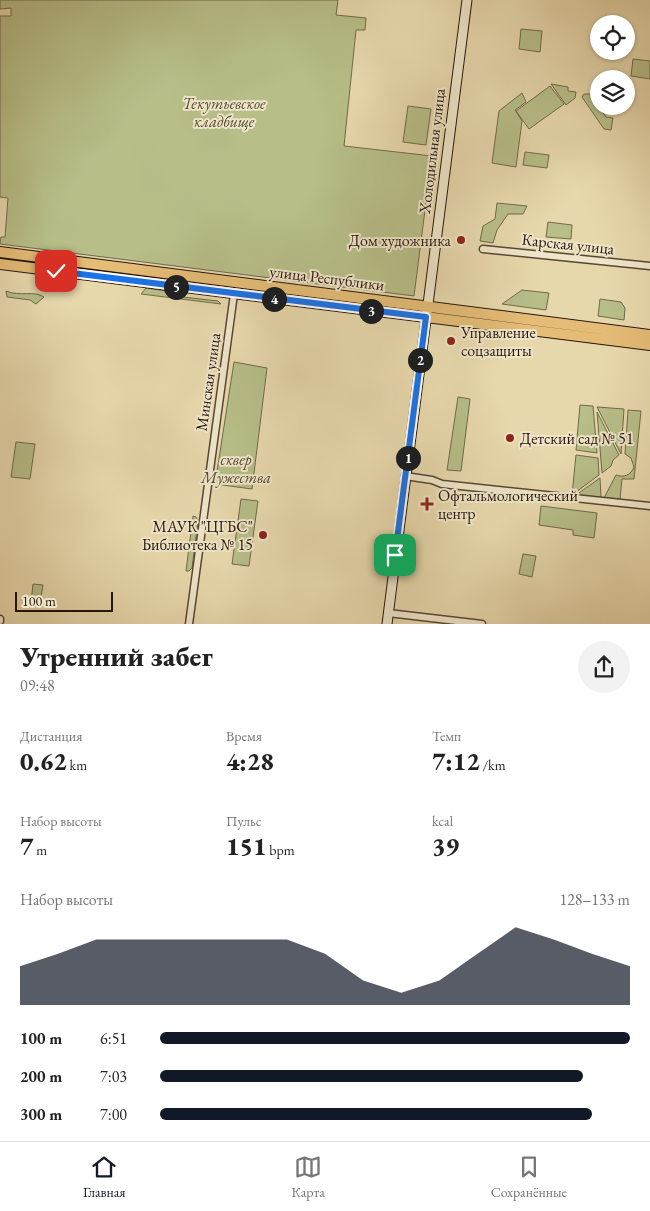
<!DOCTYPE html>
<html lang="ru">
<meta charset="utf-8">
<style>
body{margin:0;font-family:"EB Garamond",serif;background:#f2f2f2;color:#222;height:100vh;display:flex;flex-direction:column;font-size:19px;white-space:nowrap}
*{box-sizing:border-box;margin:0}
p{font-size:16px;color:#767676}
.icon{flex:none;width:28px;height:28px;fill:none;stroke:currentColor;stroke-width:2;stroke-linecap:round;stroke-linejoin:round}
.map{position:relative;height:624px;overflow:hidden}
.sheet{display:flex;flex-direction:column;background:#fff;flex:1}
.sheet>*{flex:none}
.buttons{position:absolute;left:590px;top:15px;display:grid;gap:10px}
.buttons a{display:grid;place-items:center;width:45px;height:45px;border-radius:50%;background:#fff;box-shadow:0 1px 4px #0004;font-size:25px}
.scale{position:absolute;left:15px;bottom:12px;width:98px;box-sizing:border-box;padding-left:5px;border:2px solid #28150d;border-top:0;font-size:14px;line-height:18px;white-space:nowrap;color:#28150d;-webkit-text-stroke:4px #efe6c9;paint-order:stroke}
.pin{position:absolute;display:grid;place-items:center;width:42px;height:42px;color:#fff;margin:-21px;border-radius:10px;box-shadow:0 2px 8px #0006}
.km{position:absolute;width:25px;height:25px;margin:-12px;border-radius:50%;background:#222;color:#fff;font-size:14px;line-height:25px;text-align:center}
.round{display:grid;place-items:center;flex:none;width:52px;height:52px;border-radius:26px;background:#f2f2f2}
.headline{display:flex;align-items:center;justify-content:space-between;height:85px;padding:0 20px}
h1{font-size:28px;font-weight:800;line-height:38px}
.metrics{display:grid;grid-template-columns:repeat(3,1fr);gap:8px;height:85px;padding:5px 20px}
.metrics div{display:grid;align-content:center}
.metrics b{font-size:25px;font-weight:800}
.metrics small{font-size:14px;font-weight:400}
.metrics p{font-size:14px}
.chart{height:140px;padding:10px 20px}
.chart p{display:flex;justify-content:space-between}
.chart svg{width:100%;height:90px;margin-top:5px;fill:#111827;opacity:.7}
ul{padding:0 20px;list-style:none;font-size:16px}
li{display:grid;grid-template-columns:80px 60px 1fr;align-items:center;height:38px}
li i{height:12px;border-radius:6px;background:#111827}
.menu{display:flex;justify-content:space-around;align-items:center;height:70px;border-top:1px solid #e0e0e0;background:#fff;font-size:14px;color:#767676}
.menu a{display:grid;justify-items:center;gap:2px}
.menu .on{color:#111827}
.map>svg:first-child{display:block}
.green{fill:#b7be88;stroke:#706a4a}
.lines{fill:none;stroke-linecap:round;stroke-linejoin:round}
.street-casing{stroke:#584635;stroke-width:9}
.secondary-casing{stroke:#28150d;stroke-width:11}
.primary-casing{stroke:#28150d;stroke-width:12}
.street{stroke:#efe6c9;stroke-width:6}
.secondary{stroke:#efe6c9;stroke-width:9}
.primary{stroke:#e4bc76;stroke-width:10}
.route-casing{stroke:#fff;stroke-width:10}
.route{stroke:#1a73e8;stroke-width:6}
.poi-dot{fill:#8f2418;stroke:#efe6c9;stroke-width:2}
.labels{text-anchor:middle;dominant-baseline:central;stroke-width:4;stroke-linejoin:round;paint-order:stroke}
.park-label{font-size:16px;font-style:italic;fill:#534832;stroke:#efe6c9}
.street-label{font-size:16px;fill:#28150d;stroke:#efe6c9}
.poi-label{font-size:16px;fill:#28150d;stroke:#efe6c9;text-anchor:start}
</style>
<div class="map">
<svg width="650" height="624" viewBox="0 0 650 624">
<rect width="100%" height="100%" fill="#e7d8ac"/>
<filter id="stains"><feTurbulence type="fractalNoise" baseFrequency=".004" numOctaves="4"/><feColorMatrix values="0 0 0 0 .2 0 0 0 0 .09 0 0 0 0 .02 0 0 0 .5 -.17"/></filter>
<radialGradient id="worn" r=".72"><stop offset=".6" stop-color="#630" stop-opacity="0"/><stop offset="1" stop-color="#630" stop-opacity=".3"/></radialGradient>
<path class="green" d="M0,0H338L336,15L366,18L365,30H356L344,146L432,156L414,296L0,244L1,237H5L8,198L0,197V16H11V8L0,9Z
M521,29L542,31L540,52L519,49Z
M633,59L650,61V79L631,76Z
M551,84L568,87V91L576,92L575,98L566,105Z
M550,86L564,104L529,129L516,111Z
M522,93L526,102L515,110L522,121L516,167L492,163L499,111Z
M584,94H590L606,117L613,118L611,130L604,129L582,97Z
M408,106L431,109L426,145L403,142Z
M525,152L549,155L547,168L523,165Z
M497,203L527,206L523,214H508L497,230L493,243L480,241L483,226L495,219Z
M548,222L572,225L571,239L546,237Z
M146,288L173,292L183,297L218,301L221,304L141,294Z
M522,290L549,293L546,310L502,304Z
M6,291C20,297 34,290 44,297L36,304L30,300L7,297Z
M600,299L621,302L625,308L624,320L598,316Z
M234,362L267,368L252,489L215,484Z
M458,397L470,399L461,471L447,470Z
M580,405L593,406L597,453L576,450Z
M597,407L624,409L621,454Z
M628,410L641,411L634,479H622L620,499L604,498L616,475C624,478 631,475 634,467L631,458L625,454Z
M597,412L619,455L613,460L611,466L602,473Z
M16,442L35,444L30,479L11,477Z
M576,455L598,458L599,475L572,495Z
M600,478L601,497L576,495Z
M241,499L258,501L249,566L232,564Z
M541,506L597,513L594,538L573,535V530L539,525Z
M193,516L196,517L198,521L192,568L189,571H186Z
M523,554L536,556L532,577L519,574Z
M33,584L43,585L40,603L31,602Z"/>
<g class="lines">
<g class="street-casing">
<path id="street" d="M483,249L650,266
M405,476L432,480L442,484L650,506
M388,613L482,624
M0,619V621
M189,624L234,294"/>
</g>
<g class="secondary-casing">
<path id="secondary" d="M387,624L467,0"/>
</g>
<g class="primary-casing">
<path id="primary" d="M0,252L650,335
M0,264L650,345"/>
</g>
<use href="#street" class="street"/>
<use href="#secondary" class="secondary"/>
<use href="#primary" class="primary"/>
</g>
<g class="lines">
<g class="route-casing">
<path id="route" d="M56,271L426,317L395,555"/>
</g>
<use href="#route" class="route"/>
</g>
<g class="poi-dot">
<circle cx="461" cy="240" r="5"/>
<circle cx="451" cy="341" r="5"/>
<circle cx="510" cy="438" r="5"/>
<path d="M424.5 496.5h5v5h5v5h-5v5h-5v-5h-5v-5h5z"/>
<circle cx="263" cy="535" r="5"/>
</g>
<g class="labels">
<g class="park-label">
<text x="224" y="103">Текутьевское<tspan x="224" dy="18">кладбище</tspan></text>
<text x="236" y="459">сквер<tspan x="236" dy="18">Мужества</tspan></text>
</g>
<g class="street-label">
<text transform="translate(432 151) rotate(-83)">Холодильная улица</text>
<text transform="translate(568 244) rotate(6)">Карская улица</text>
<text transform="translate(327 278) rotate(7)">улица Республики</text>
<text transform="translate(208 382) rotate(-82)">Минская улица</text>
</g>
<g class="poi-label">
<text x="451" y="240" text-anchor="end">Дом художника</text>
<text x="461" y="332">Управление<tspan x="461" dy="18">соцзащиты</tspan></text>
<text x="520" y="438">Детский сад № 51</text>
<text x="438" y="495">Офтальмологический<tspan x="438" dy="18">центр</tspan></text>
<text x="253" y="526" text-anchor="end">МАУК "ЦГБС"<tspan x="253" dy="18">Библиотека № 15</tspan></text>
</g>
</g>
<rect width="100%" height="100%" filter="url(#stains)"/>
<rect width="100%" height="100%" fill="url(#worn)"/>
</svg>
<div class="buttons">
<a><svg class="icon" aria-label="locate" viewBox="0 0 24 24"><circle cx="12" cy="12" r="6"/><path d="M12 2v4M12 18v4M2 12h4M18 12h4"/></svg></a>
<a><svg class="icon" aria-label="layers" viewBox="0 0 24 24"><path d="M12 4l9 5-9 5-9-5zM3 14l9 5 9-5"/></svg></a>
</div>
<div class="scale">100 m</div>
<div class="pin" style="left:395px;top:555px;background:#1e9e55"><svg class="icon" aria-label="arrive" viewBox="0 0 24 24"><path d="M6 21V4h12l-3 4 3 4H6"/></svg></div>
<div class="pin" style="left:56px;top:271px;background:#d93025"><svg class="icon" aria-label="check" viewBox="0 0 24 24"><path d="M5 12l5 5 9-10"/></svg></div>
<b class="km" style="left:408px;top:458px">1</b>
<b class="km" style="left:420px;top:360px">2</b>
<b class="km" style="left:371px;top:311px">3</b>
<b class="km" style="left:274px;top:299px">4</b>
<b class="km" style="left:176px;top:287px">5</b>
</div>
<section class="sheet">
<div class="headline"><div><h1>Утренний забег</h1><p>09:48</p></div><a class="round"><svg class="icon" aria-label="share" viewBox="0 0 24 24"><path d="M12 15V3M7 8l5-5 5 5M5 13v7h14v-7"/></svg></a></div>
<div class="metrics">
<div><p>Дистанция</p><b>0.62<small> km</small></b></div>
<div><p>Время</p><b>4:28</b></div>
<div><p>Темп</p><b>7:12<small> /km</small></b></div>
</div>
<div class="metrics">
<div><p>Набор высоты</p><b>7<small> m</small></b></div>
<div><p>Пульс</p><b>151<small> bpm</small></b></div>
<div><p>kcal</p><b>39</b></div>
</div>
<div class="chart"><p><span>Набор высоты</span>128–133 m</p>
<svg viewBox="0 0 160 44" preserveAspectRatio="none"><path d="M0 44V25L10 19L20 12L30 12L40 12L50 12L60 12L70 12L80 19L90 32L100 38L110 32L120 19L130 6L140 12L150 19L160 25V44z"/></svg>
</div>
<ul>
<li><b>100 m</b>6:51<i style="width:100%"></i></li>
<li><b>200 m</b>7:03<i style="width:90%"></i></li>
<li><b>300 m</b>7:00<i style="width:92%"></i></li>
</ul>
</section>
<nav class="menu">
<a class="on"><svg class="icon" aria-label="home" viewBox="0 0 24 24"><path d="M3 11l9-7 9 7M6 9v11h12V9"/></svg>Главная</a>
<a><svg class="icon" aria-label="map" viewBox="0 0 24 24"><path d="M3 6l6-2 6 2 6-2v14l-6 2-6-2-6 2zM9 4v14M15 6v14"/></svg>Карта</a>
<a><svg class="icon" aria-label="saved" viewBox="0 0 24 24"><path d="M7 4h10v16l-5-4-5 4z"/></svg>Сохранённые</a>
</nav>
